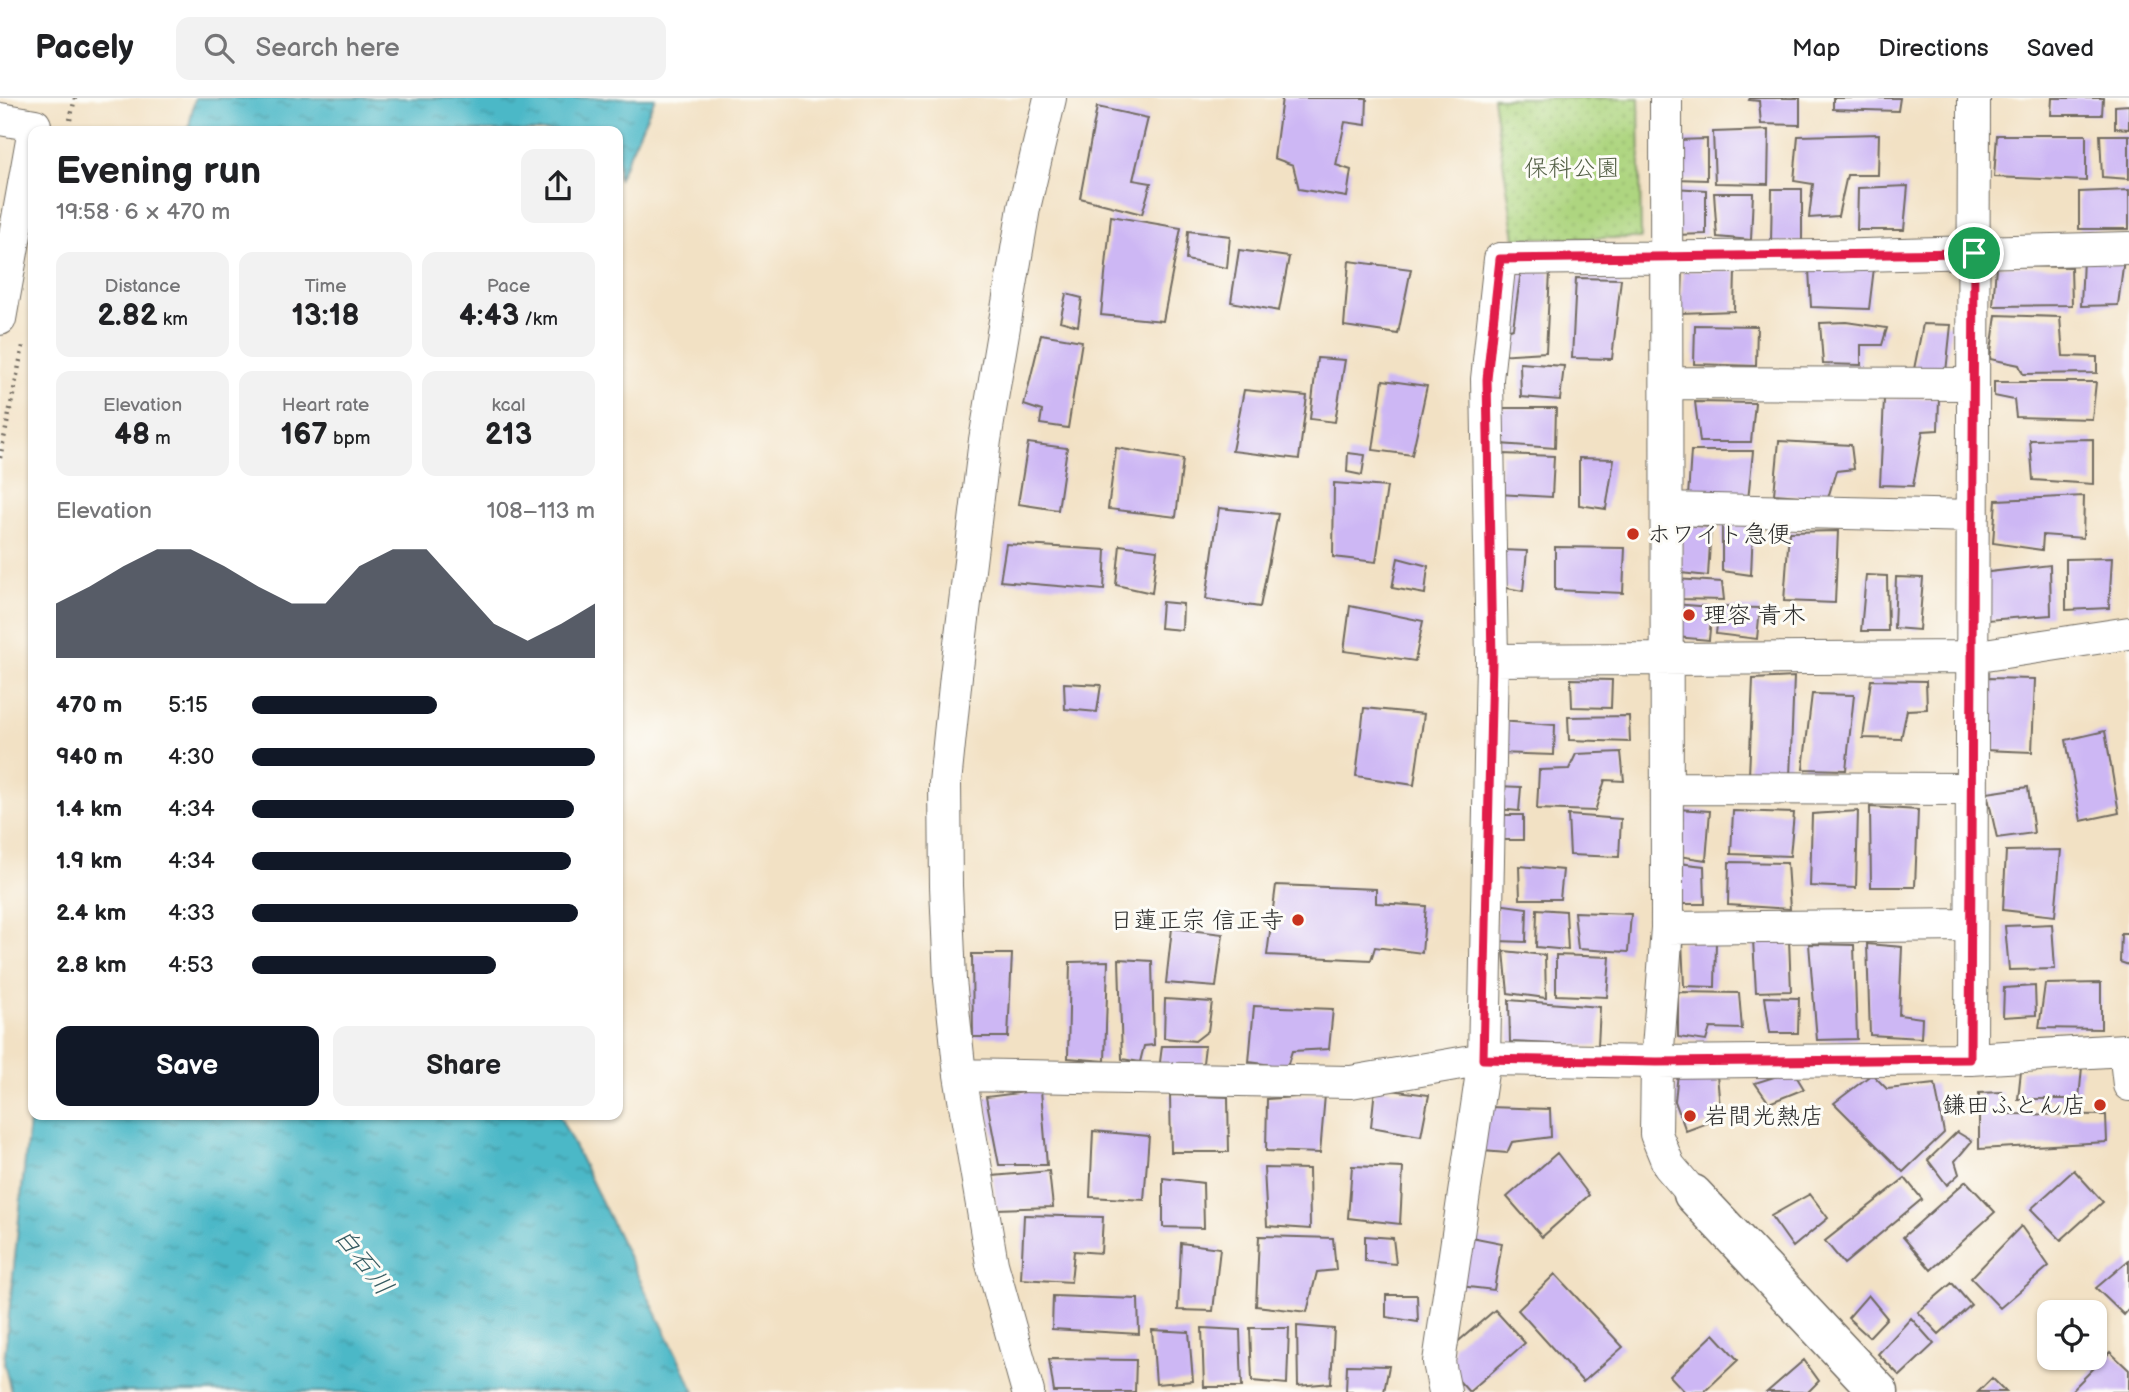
<!DOCTYPE html>
<meta charset="utf-8">
<style>
body{margin:0;font-family:"Balsamiq Sans","Klee One",sans-serif;background:#f2f2f2;color:#202124;height:100vh;display:flex;flex-direction:column;font-size:26px;white-space:nowrap}
*{box-sizing:border-box;margin:0}
p{font-size:23px;color:#757577}
.icon{flex:none;width:38px;height:38px;fill:none;stroke:currentColor;stroke-width:2;stroke-linecap:round;stroke-linejoin:round}
.map{position:relative;flex:1;overflow:hidden}
.side{position:absolute;left:28px;top:28px;width:595px;height:994px;display:flex;flex-direction:column;background:#fff;border-radius:14px;box-shadow:0 2px 5px #0004}
.side>*{flex:none}
.controls{position:absolute;left:2037px;top:1202px;display:grid;gap:14px}
.controls a{display:grid;place-items:center;width:70px;height:70px;border-radius:14px;background:#fff;box-shadow:0 2px 5px #0004;font-size:35px}
.pin{position:absolute;display:grid;place-items:center;width:60px;height:60px;color:#fff;margin:-30px;border:4px solid #fff;border-radius:50%;box-shadow:0 2px 7px #0007}
.round{display:grid;place-items:center;flex:none;width:74px;height:74px;border-radius:14px;background:#f2f2f2}
.summary{display:flex;align-items:center;justify-content:space-between;height:119px;padding:0 28px}
h1{font-size:38px;font-weight:600;line-height:52px}
.figures{display:grid;grid-template-columns:repeat(3,1fr);gap:10px;height:119px;padding:7px 28px}
.figures div{display:grid;align-content:center;border-radius:14px;background:#f2f2f2;text-align:center}
.figures b{font-size:30px;font-weight:600}
.figures small{font-size:19px;font-weight:400}
.figures p{font-size:19px}
.chart{height:196px;padding:14px 28px}
.chart p{display:flex;justify-content:space-between}
.chart svg{width:100%;height:126px;margin-top:7px;fill:#111827;opacity:.7}
.button{display:flex;gap:14px;margin-top:auto;padding:14px 28px}
.button a{flex:1;height:80px;border-radius:14px;background:#111827;color:#fff;font-size:28px;font-weight:600;line-height:80px;text-align:center}
.button a+a{background:#f2f2f2;color:#202124}
ul{padding:0 28px;list-style:none;font-size:23px}
li{display:grid;grid-template-columns:112px 84px 1fr;align-items:center;height:52px}
li i{height:18px;border-radius:9px;background:#111827}
header{display:flex;align-items:center;gap:42px;box-sizing:border-box;height:98px;padding:0 35px;background:#fff;border-bottom:2px solid #e0e0e0}
header strong{font-size:33px}
nav{display:flex;gap:38px;margin-inline-start:auto;font-size:24px}
.search{width:490px;height:63px;background:#f2f2f2;display:flex;align-items:center;gap:18px;box-sizing:border-box;padding:0 24px;border-radius:14px;color:#757577;font-size:26px}
.map>svg:first-child{display:block}
.park{fill:url(#park-dots);stroke:#6c8056;stroke-width:2}
.water{fill:url(#water-ripples);stroke:#3c7279;stroke-width:2}
.building{fill:#cdb7f4}
.lines{fill:none;stroke-linecap:round;stroke-linejoin:round}
.minor-casing{stroke:#716b61;stroke-width:34}
.tertiary-casing{stroke:#716b61;stroke-width:41}
.path{stroke:#716b61;stroke-width:4.5;stroke-dasharray:2 5;stroke-linecap:butt}
.minor{stroke:#fff;stroke-width:32}
.tertiary{stroke:#fff;stroke-width:38}
.route-casing{stroke:#fff;stroke-width:14}
.route{stroke:#e11d48;stroke-width:9}
.poi-dot{fill:#c8321e;stroke:#fdfcf7;stroke-width:2.5}
.labels{text-anchor:middle;dominant-baseline:central;stroke-width:6;stroke-linejoin:round;paint-order:stroke}
.park-label{font-size:24px;fill:#525e44;stroke:#fdfcf7}
.poi-label{font-size:24px;fill:#2b2b2b;stroke:#fdfcf7;text-anchor:start}
.water-label{font-size:26px;font-style:italic;fill:#375c62;stroke:#fdfcf7}
</style>
<header>
<strong>Pacely</strong>
<div class="search"><svg class="icon" aria-label="search" viewBox="0 0 24 24"><circle cx="10" cy="10" r="6"/><path d="M15 15l6 6"/></svg>Search here</div>
<nav><a>Map</a><a>Directions</a><a>Saved</a></nav>
</header>
<div class="map">
<svg width="2129" height="1294" viewBox="0 0 2129 1294">
<defs>
<pattern id="park-dots" width="8" height="8" patternUnits="userSpaceOnUse" patternTransform="scale(1.75)"><rect width="8" height="8" fill="#aed580"/><path d="M2 2h.1M6 6h.1" fill="none" stroke="#96b76f" stroke-width="1.8" stroke-linecap="round"/></pattern>
<pattern id="water-ripples" width="26" height="14" patternUnits="userSpaceOnUse" patternTransform="scale(1.75)"><rect width="26" height="14" fill="#4cb8c7"/><path d="M2 4q2-2 4 0t4 0M15 11q2-2 4 0t4 0" fill="none" stroke="#3f96a2"/></pattern>
</defs>
<rect width="100%" height="100%" fill="#fdfcf7"/>
<filter id="ink" filterUnits="userSpaceOnUse"><feTurbulence type="fractalNoise" baseFrequency=".0143" numOctaves="2"/><feDisplacementMap in="SourceGraphic" scale="14" xChannelSelector="R" yChannelSelector="G"/><feConvolveMatrix kernelMatrix="1 2 1 2 8 2 1 2 1" color-interpolation-filters="sRGB"/></filter>
<filter id="wash" filterUnits="userSpaceOnUse"><feTurbulence type="fractalNoise" baseFrequency=".00686" numOctaves="4" result="noise"/><feDisplacementMap in="SourceGraphic" scale="28" xChannelSelector="R" yChannelSelector="G"/><feGaussianBlur stdDeviation="1.57" result="paint"/><feColorMatrix in="noise" values="0 0 0 0 0 0 0 0 0 0 0 0 0 0 0 0 0 1.4 0 .05"/><feComposite in="paint" operator="in"/></filter>
<g filter="url(#wash)">
<rect width="100%" height="100%" fill="#f2e1c4"/>
<path class="park" d="M1493,0H1639L1641,140H1515Z"/>
<path class="water" d="M195,0H655L618,82V33H188Z
M33,985V1017H559L695,1294H11L4,1265Z"/>
<g id="blocks">
<path class="building" d="M1282,0H1367L1366,27L1345,24L1336,67L1351,72L1347,99L1299,91L1293,67L1274,60Z
M1750,0H1800V27L1761,26L1759,3L1749,2Z
M1833,0H1900L1898,13L1833,11Z
M2052,0H2103L2102,17H2051Z
M2129,7V31L2115,30V8Z
M1097,9L1148,20L1133,82L1151,85L1142,116L1080,100Z
M1769,32L1768,86L1715,85L1713,34Z
M1879,36L1878,77H1847L1838,118L1809,120L1813,86L1794,83L1798,38Z
M1997,37H2086V83L1994,79Z
M2100,37H2129V81L2102,79Z
M1707,41V82L1675,81L1678,42Z
M1908,88L1904,132H1857L1858,90Z
M1673,90L1706,92V136L1674,137Z
M1772,91H1802V144L1771,145Z
M2129,92V131H2079V94Z
M1714,95H1753L1751,142L1717,139Z
M1111,118L1181,130L1163,223L1101,217Z
M1188,133L1230,138L1227,170L1186,162Z
M1239,152L1289,159L1279,213L1231,204Z
M2083,160L2124,161L2118,207L2081,208Z
M1349,163L1411,171L1398,236L1344,228Z
M1996,168L2071,169L2072,207L1993,208Z
M1874,170L1869,211L1811,209L1809,171Z
M1521,173L1550,174L1546,254L1496,257L1498,234L1513,230Z
M1683,173H1735L1734,213L1681,215Z
M1576,180L1621,181L1612,261L1572,260Z
M1066,196L1082,200L1078,228L1060,223Z
M1996,217L2060,219L2063,258L2097,259V275L2023,276L2019,267L1990,261Z
M1846,224L1887,230L1882,247H1861V267L1823,266L1820,225Z
M1923,226L1951,227L1946,274L1914,271Z
M1695,227L1757,228L1756,268L1694,266Z
M1041,236L1082,243L1068,330L1040,326L1042,313L1024,307Z
M1317,260L1345,262L1335,324L1310,321Z
M1520,265L1564,268L1560,302L1521,299Z
M1383,282L1427,288L1412,357L1373,352Z
M1994,284H2096L2092,321L2016,319L2014,302L1994,298Z
M1244,292L1307,298L1299,361L1232,353Z
M1939,300L1938,332L1923,333L1913,388L1880,387L1884,301Z
M1695,304L1755,305L1751,344H1700Z
M1500,310H1556L1555,350L1500,346Z
M2093,341V386L2033,382L2030,342Z
M1779,343L1851,347L1854,371L1836,373L1828,400L1774,396Z
M1028,345L1067,350L1058,412L1018,406Z
M1116,350L1183,361L1176,419L1108,411Z
M1691,353H1753L1748,402L1688,399Z
M1348,355L1365,357L1362,377L1347,374Z
M1502,356L1554,358L1552,399L1498,396Z
M1579,360L1614,361L1606,411L1579,407Z
M1334,385L1387,389L1376,464L1333,459Z
M2084,398L2083,440L2043,437L2042,452L1993,445L1996,402Z
M1219,410L1278,416L1260,509L1206,501Z
M1722,426L1753,429L1751,477L1722,473Z
M1682,427L1711,429L1708,478L1681,475Z
M1838,433L1835,505L1784,503L1789,434Z
M1006,446L1106,452L1104,492L1000,483Z
M1120,447L1157,452L1152,495L1116,487Z
M1555,449L1625,450L1623,495L1555,492Z
M1501,452L1527,453L1523,493L1501,489Z
M1398,460L1428,468L1425,496L1392,490Z
M2112,460L2109,510L2066,512V461Z
M2050,467L2051,517L1987,522L1981,475Z
M1866,477L1887,478L1888,533H1861Z
M1896,479L1923,480L1919,532L1894,530Z
M1675,481L1722,484L1724,502L1678,501Z
M1162,504L1183,506L1182,532L1160,530Z
M1673,506L1712,509L1709,542L1676,539Z
M1350,508L1423,523L1415,563L1344,553Z
M1719,509L1760,510L1757,541L1716,536Z
M1794,579L1790,679L1749,678L1753,581Z
M1986,580L2035,581L2032,654L1984,652Z
M1571,581L1612,582L1611,610L1572,609Z
M1871,582L1926,583L1927,611L1907,612L1901,641L1863,640Z
M1064,585L1101,587L1097,614L1065,611Z
M1812,596L1854,597L1846,672L1803,671Z
M1364,610L1424,616L1414,687L1356,678Z
M1629,618L1630,644L1569,642L1568,619Z
M1499,623L1555,627L1554,657L1498,655Z
M2105,633L2119,715L2081,723L2066,642Z
M1621,654L1624,683L1605,682L1595,713L1537,711L1539,672L1569,671L1576,656Z
M1497,688L1521,689L1519,713L1497,711Z
M2028,689L2034,735L1997,740L1987,695Z
M1870,709L1918,712L1915,789H1871Z
M1676,711L1710,713L1706,762L1678,758Z
M1733,713L1794,715L1790,758L1731,756Z
M1858,713L1856,790L1810,788L1812,716Z
M1496,717H1523V742H1495Z
M1568,717L1621,721L1619,759L1570,757Z
M2061,752L2055,818L2003,812L2006,753Z
M1729,764L1787,765L1790,811L1728,807Z
M1678,765L1704,768L1705,806H1679Z
M1519,768L1563,772L1560,801H1520Z
M1276,787L1376,791V805L1426,808L1422,855L1375,849L1371,862L1267,857Z
M1497,806L1527,810L1526,844L1497,843Z
M1537,811L1566,813L1568,852L1536,849Z
M1574,814L1631,816L1628,854L1578,851Z
M2052,826L2055,871L2009,872L2005,828Z
M1172,830L1223,836L1216,889L1166,885Z
M2121,835H2129V867L2120,864Z
M1789,841L1791,893L1756,894L1753,842Z
M1682,843H1716L1715,889L1684,888Z
M1809,846L1854,847L1857,941L1817,942Z
M1867,846L1902,849L1899,917L1922,920L1921,940L1870,937Z
M1504,853L1545,857L1546,900L1508,895Z
M972,856H1012L1008,939H973Z
M1556,857L1610,859L1607,899L1556,897Z
M1119,861L1152,863L1154,947L1144,948L1140,964L1122,961Z
M1108,863L1105,963L1068,960L1070,864Z
M2101,885V931L2039,930L2045,886Z
M2035,888L2036,917L2003,919L2004,890Z
M1678,894L1739,895L1742,931L1710,930L1706,943L1678,939Z
M1765,899L1799,900L1798,935H1770Z
M1165,901L1212,904L1208,933L1195,943L1164,940Z
M1509,902L1600,909L1598,948L1510,944Z
M1254,908L1333,911L1329,951L1292,953L1287,969L1249,964Z
M1162,948H1205L1202,973L1159,972Z
M2082,969L2079,1001H2018L2021,973Z
M1793,973L1804,991L1769,1005L1755,985Z
M1678,975L1717,977L1721,1020L1686,1033L1675,1003Z
M1872,976L1887,991L1935,986L1944,1035L1903,1074L1834,1005Z
M1375,990L1429,997L1421,1038L1371,1029Z
M1041,992L1047,1067H999L986,999Z
M2002,994L2004,1016L2106,1017L2107,1044L1979,1051V995Z
M1170,997L1228,999L1229,1054H1171Z
M1325,997L1320,1055L1266,1053L1267,1001Z
M1488,1009L1550,1011L1551,1039L1512,1044L1507,1055L1483,1053Z
M1093,1033L1149,1038L1144,1102L1090,1099Z
M1957,1034L1972,1043L1955,1063L1959,1076L1947,1087L1928,1062Z
M1557,1055L1589,1097L1542,1139L1507,1099Z
M1352,1068L1403,1070L1400,1126L1348,1120Z
M1264,1070L1309,1071L1310,1131L1267,1128Z
M2074,1072L2103,1104L2061,1142L2031,1111Z
M1049,1073L1053,1109L997,1111L993,1078Z
M1163,1080L1203,1085L1204,1130L1163,1129Z
M1905,1080L1922,1101L1844,1166L1825,1143Z
M1966,1083L1995,1114L1931,1172L1903,1139Z
M1810,1096L1828,1120L1793,1149L1771,1118Z
M1024,1117L1103,1119L1101,1155L1074,1153L1071,1184L1021,1181Z
M2021,1128L2049,1168L2000,1210L1971,1180Z
M1259,1138L1333,1140L1336,1172L1317,1174L1307,1214L1256,1208Z
M1365,1138L1393,1140L1396,1166L1365,1163Z
M1466,1138L1502,1145L1494,1192L1460,1188Z
M1181,1145L1220,1150L1213,1213L1178,1212Z
M2129,1162V1211L2124,1217L2096,1190Z
M1555,1176L1623,1249L1583,1284L1518,1212Z
M1952,1185L1971,1207L1939,1236L1918,1214Z
M1386,1197H1417L1418,1224L1386,1219Z
M1868,1197L1887,1220L1869,1239L1848,1220Z
M1053,1198L1138,1201L1139,1236L1052,1231Z
M1495,1212L1525,1245L1469,1294L1452,1275L1454,1247Z
M1911,1220L1934,1246L1900,1278L1878,1256Z
M1297,1228L1334,1231L1331,1285L1298,1288Z
M1202,1230L1240,1232L1242,1289H1204Z
M1250,1230H1289L1287,1286L1252,1283Z
M1152,1232L1189,1234L1193,1283L1156,1286Z
M1714,1236L1738,1262L1704,1294H1685L1670,1278Z
M2110,1254L2129,1272V1294H2070Z
M1049,1261L1136,1262L1135,1294H1054Z
M1804,1262L1819,1283L1808,1294H1767Z
M1347,1267L1389,1268L1384,1294H1346Z
M1992,1280L2006,1294H1978Z"/>
</g>
</g>
<g filter="url(#ink)">
<use href="#blocks" fill-opacity="0" stroke="#716b61" stroke-width="2"/>
<g class="lines">
<g class="minor-casing">
<path id="minor" d="M1666,0L1667,830L1657,964L1656,1036L1669,1068L1693,1096
M0,21L35,27
M0,221L33,36
M1667,285L1973,286
M1667,411L1973,418
M1492,562L1972,559L2129,535
M1667,690L1972,691
M1667,830L1971,827
M1971,961L1974,0
M960,977L1351,984L1484,961L1657,964L1971,961L2125,952L2129,987
M1028,1294L992,1166L960,977L950,882L946,788L945,685L956,578L985,342L1024,110L1050,0
M1445,1294L1439,1264L1484,961L1492,562L1487,281L1500,161L1825,158L2129,150"/>
</g>
<g class="tertiary-casing">
<path id="tertiary" d="M1693,1096L1879,1294"/>
</g>
<path class="path" d="M70,22L75,0
M0,360L23,248"/>
<use href="#minor" class="minor"/>
<use href="#tertiary" class="tertiary"/>
</g>
</g>
<g class="lines" filter="url(#ink)">
<g class="route-casing">
<path id="route" d="M1974,155L1970,961L1657,964L1483,961L1492,562L1487,281L1500,161Z"/>
</g>
<use href="#route" class="route"/>
</g>
<g class="poi-dot">
<circle cx="1633" cy="436" r="7"/>
<circle cx="1689" cy="517" r="7"/>
<circle cx="1298" cy="822" r="7"/>
<circle cx="2100" cy="1007" r="7"/>
<circle cx="1690" cy="1018" r="7"/>
</g>
<g class="labels">
<g class="park-label">
<text x="1572" y="70">保科公園</text>
</g>
<g class="poi-label">
<text x="1647" y="436">ホワイト急便</text>
<text x="1703" y="517">理容 青木</text>
<text x="1284" y="822" text-anchor="end">日蓮正宗 信正寺</text>
<text x="2086" y="1007" text-anchor="end">鎌田ふとん店</text>
<text x="1704" y="1018">岩間光熱店</text>
</g>
<g class="water-label">
<text transform="translate(363 1164) rotate(52)">白石川</text>
</g>
</g>
</svg>
<div class="controls">
<a><svg class="icon" aria-label="locate" viewBox="0 0 24 24"><circle cx="12" cy="12" r="6"/><path d="M12 2v4M12 18v4M2 12h4M18 12h4"/></svg></a>
</div>
<div class="pin" style="left:1974px;top:155px;background:#1e9e55"><svg class="icon" aria-label="arrive" viewBox="0 0 24 24"><path d="M6 21V4h12l-3 4 3 4H6"/></svg></div>
<section class="side">
<div class="summary"><div><h1>Evening run</h1><p>19:58 · 6 × 470 m</p></div><a class="round"><svg class="icon" aria-label="share" viewBox="0 0 24 24"><path d="M12 15V3M7 8l5-5 5 5M5 13v7h14v-7"/></svg></a></div>
<div class="figures">
<div><p>Distance</p><b>2.82<small> km</small></b></div>
<div><p>Time</p><b>13:18</b></div>
<div><p>Pace</p><b>4:43<small> /km</small></b></div>
</div>
<div class="figures">
<div><p>Elevation</p><b>48<small> m</small></b></div>
<div><p>Heart rate</p><b>167<small> bpm</small></b></div>
<div><p>kcal</p><b>213</b></div>
</div>
<div class="chart"><p><span>Elevation</span>108–113 m</p>
<svg viewBox="0 0 160 44" preserveAspectRatio="none"><path d="M0 44V25L10 19L20 12L30 6L40 6L50 12L60 19L70 25L80 25L90 12L100 6L110 6L120 19L130 32L140 38L150 32L160 25V44z"/></svg>
</div>
<ul>
<li><b>470 m</b>5:15<i style="width:54%"></i></li>
<li><b>940 m</b>4:30<i style="width:100%"></i></li>
<li><b>1.4 km</b>4:34<i style="width:94%"></i></li>
<li><b>1.9 km</b>4:34<i style="width:93%"></i></li>
<li><b>2.4 km</b>4:33<i style="width:95%"></i></li>
<li><b>2.8 km</b>4:53<i style="width:71%"></i></li>
</ul>
<div class="button"><a>Save</a><a>Share</a></div>
</section>
</div>
